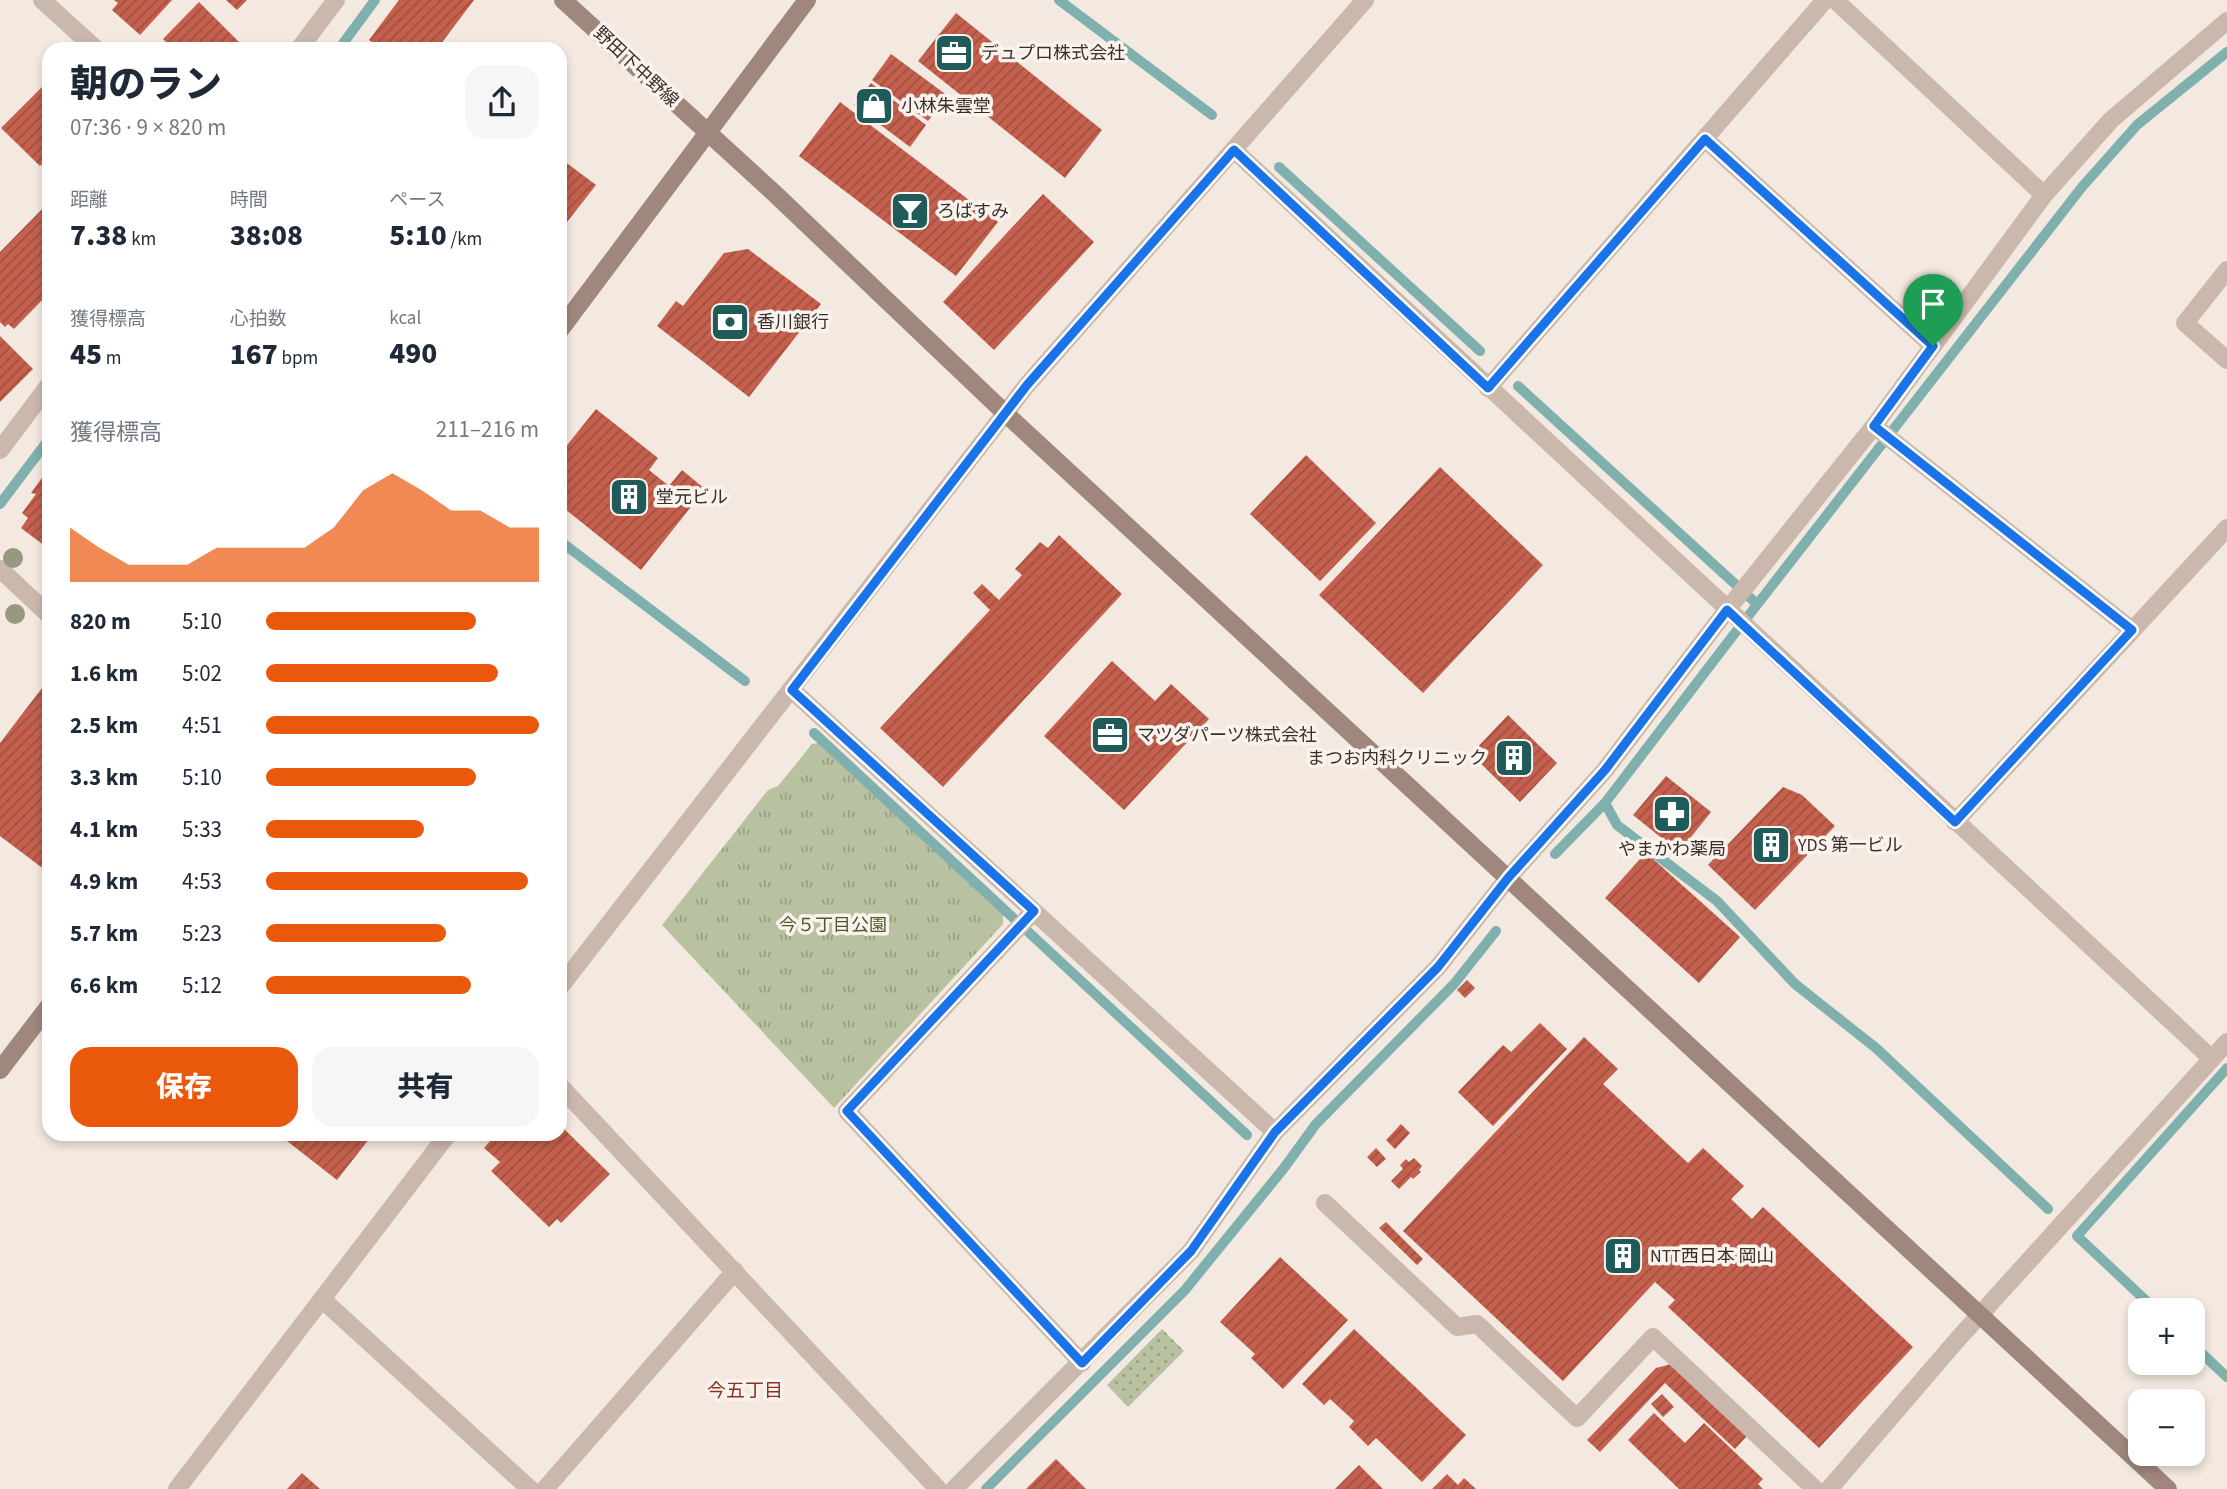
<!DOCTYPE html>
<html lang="ja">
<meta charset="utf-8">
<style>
body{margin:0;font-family:"Source Sans 3","Noto Sans JP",sans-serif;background:#f6f6f7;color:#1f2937;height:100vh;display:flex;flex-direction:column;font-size:26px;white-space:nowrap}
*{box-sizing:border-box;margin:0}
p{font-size:23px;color:#747a83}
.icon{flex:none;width:38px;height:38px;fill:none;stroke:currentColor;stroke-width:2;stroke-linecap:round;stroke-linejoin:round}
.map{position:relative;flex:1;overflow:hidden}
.panel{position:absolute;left:42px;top:42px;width:525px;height:1099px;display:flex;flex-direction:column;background:#fff;border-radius:21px;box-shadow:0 4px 10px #0003}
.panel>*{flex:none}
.controls{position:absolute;left:2128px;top:1298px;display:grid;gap:14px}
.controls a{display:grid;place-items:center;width:77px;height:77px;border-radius:14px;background:#fff;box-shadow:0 4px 10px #0003;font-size:35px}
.pin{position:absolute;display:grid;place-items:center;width:60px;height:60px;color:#fff;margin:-72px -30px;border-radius:50% 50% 50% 0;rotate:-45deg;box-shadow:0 0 7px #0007}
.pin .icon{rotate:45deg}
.round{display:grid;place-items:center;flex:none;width:74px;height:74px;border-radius:21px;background:#f6f6f7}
.head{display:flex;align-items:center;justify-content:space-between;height:119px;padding:0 28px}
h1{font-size:38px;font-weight:800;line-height:52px}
.figures{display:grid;grid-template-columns:repeat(3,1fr);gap:10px;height:119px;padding:7px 28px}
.figures div{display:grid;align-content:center}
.figures b{font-size:30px;font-weight:800}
.figures small{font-size:19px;font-weight:400}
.figures p{font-size:19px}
.chart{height:196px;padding:14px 28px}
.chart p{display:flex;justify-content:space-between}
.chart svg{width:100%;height:126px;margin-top:7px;fill:#ea580c;opacity:.7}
.cta{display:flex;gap:14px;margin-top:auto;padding:14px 28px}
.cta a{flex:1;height:80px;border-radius:21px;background:#ea580c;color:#fff;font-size:28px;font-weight:800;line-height:80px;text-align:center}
.cta a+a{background:#f6f6f7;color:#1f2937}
ul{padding:0 28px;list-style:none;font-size:23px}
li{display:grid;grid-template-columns:112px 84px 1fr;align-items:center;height:52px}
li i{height:18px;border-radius:9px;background:#ea580c}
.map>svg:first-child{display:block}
.grass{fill:url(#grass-dots)}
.park{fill:url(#park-tufts)}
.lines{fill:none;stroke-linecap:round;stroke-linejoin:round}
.stream{stroke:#7fb0ae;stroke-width:10}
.building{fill:url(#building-hatch)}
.lane{stroke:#cbb8ac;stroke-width:18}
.street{stroke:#cbb8ac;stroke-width:18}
.secondary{stroke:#9f877d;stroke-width:18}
.tree{fill:#97997e}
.route-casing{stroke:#fff;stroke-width:14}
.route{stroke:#1a73e8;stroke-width:9}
.labels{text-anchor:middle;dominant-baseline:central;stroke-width:7;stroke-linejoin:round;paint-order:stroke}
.poi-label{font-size:18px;fill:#392e2b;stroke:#faf3ed;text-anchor:start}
.street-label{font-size:18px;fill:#392e2b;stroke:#faf3ed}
.park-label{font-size:18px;fill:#4c582e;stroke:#faf3ed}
.neighbourhood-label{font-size:19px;fill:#883424;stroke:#faf3ed}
</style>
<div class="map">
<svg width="2227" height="1489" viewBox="0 0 2227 1489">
<defs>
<pattern id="grass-dots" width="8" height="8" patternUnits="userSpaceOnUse" patternTransform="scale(1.75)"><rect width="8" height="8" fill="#b9c2a0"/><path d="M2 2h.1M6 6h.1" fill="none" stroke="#979e83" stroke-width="1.8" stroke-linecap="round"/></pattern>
<pattern id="park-tufts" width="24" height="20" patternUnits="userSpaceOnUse" patternTransform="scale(1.75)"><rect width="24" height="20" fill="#b9c2a0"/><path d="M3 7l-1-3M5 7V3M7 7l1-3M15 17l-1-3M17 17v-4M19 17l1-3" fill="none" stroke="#979e83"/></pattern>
<pattern id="building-hatch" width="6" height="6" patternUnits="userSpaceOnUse" patternTransform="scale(1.75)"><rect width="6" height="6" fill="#c4604d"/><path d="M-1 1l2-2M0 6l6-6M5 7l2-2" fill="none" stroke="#a05040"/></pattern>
</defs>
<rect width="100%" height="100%" fill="#f3e9e0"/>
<path class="grass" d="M1162,1329L1184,1351L1128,1407L1107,1385Z"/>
<path class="park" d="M818,743L1003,915V924L834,1108L662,925L768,790L778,786L812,744Z"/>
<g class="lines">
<path class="stream" d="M1059,0L1212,115
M339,49L375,0
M1279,167L1480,351
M1518,386L1757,604
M0,504L49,439
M560,541L745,681
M814,733L1247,1135
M1605,803L1617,825L1717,901L1795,984L1876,1048L2048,1209
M1555,854L1605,803L1728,642L2082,187L2137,125L2227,52
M2157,1311L2077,1236L2227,1068
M2193,1345L2227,1377
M986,1489L1185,1290L1284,1168L1316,1124L1454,984L1496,931"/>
</g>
<path class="building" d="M114,0H172L140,35L112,10L118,3Z
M226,0H247L237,10Z
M399,0H474L437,49H381L369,40Z
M199,2L239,42L233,49H166L169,45L163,39Z
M956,13L1102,130L1065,178L918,61Z
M891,54L948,96L928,121L872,80Z
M49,80V157L40,166L1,128Z
M871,83L926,125L910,147L854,105Z
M840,102L998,222L956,276L799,156Z
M560,158L596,185L560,231Z
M1043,194L1094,242L994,350L943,302Z
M49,202V293L14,329L8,324L5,327L0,322V252Z
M748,249L821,304L749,397L657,326L676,301L683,306L724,253Z
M0,336L33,369L0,402Z
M596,409L658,458L649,470L669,486L682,470L705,489L641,570L560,505V454Z
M1306,455L1376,523L1320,581L1250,514Z
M1440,467L1543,565L1423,693L1319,595Z
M49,468V549L21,528L28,518L22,513L36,494L31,493Z
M1059,535L1122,594L943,787L880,728L990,610L973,593L982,584L999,600L1022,575L1015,569L1040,542L1048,548Z
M1112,661L1155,701L1171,684L1209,719L1124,810L1044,736Z
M45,684L49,687V873L0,836V743Z
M1508,715L1557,763L1520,802L1471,754Z
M1666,776L1711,812L1679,852L1633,815Z
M1783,787L1802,795L1835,826L1755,910L1708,865Z
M1652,858L1740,937L1699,983L1605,898L1640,859Z
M1467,980L1475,988L1465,998L1457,990Z
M1540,1023L1567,1049L1493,1126L1458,1092L1503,1045L1511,1052Z
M1584,1037L1618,1069L1603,1084L1688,1163L1703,1148L1744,1186L1731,1199L1752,1219L1763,1207L1913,1347L1819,1448L1668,1307L1675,1300L1655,1282L1563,1381L1403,1231Z
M1401,1124L1410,1133L1395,1149L1386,1140Z
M560,1125L610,1174L561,1223L557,1219L549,1227L491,1171L500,1162L484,1148L490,1141L483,1134H560Z
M278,1134H373L337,1180Z
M1376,1148L1386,1159L1377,1167L1367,1157Z
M1414,1158L1422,1166L1419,1170L1421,1172L1413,1179L1411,1177L1399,1189L1391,1181L1403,1169L1400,1165L1406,1159L1409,1162Z
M1386,1222L1423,1259L1417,1265L1379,1228Z
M1280,1257L1348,1320L1283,1389L1251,1358L1255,1354L1220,1322Z
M1354,1329L1466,1435L1422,1482L1376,1438L1368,1446L1349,1427L1354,1421L1330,1399L1324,1405L1302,1384Z
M1671,1364L1747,1436L1735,1449L1665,1383L1600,1452L1587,1440L1656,1368Z
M1662,1394L1674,1407L1663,1417L1651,1404Z
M1654,1413L1685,1443L1704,1423L1763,1479L1758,1484L1763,1489H1679L1628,1440Z
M1056,1459L1086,1489H1026Z
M1359,1465L1383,1489H1335Z
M302,1473L320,1489H287Z
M1447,1474L1458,1485L1464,1478L1476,1489H1432Z"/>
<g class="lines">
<path class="lane" d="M1325,1203L1457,1327L1477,1324L1577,1418L1653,1337L1815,1489"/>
<path class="street" d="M42,0L96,49
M1835,0L2044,195
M299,49L336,0
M1705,139L1933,346
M1234,150L2212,1059
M2227,270L2185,323L2227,360
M1488,388L1825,0
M1874,426L2132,630
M0,450L49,385
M0,569L49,615
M792,690L1275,1132
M1955,822L2227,528
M1034,911L847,1111L1082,1363
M560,987L1027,385L1365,0
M560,1086L938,1489
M323,1300L530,1489
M177,1489L448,1134
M545,1489L735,1271
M954,1489L1191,1251L1275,1132L1438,967L1508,878L1605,770L1727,610L1874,426L2044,195L2111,120L2227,21
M1829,1489L1957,1340L2227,1042"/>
<path class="secondary" d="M563,0L773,192L1005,413L2168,1489
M560,330L807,0
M0,1070L49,1006"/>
</g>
<g class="tree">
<circle cx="13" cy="558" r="10"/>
<circle cx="15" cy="614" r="10"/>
</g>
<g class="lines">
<g class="route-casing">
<path id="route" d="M1705,139L1933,346L1874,426L2132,630L1955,822L1727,610L1605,770L1508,878L1438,967L1275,1132L1191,1251L1082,1363L847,1111L1034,911L792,690L1027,385L1234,150L1488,388Z"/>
</g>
<use href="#route" class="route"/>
</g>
<defs>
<g id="office-square" transform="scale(2.0125)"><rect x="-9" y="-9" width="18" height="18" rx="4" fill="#205b5a" stroke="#faf3ed"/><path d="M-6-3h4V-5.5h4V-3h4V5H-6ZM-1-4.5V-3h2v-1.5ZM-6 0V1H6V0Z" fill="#fff"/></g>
<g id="shop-square" transform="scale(2.0125)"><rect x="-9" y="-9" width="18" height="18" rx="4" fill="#205b5a" stroke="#faf3ed"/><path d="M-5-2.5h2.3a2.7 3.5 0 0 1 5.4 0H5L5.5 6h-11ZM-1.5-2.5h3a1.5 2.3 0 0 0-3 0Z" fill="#fff"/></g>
<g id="bar-square" transform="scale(2.0125)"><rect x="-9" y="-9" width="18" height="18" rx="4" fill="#205b5a" stroke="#faf3ed"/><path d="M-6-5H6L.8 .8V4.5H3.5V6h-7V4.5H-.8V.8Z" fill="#fff"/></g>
<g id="bank-square" transform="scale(2.0125)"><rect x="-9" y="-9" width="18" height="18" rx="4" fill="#205b5a" stroke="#faf3ed"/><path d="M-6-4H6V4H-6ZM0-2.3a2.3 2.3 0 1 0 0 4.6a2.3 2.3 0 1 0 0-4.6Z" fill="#fff"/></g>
<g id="building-square" transform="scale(2.0125)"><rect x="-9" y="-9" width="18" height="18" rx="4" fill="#205b5a" stroke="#faf3ed"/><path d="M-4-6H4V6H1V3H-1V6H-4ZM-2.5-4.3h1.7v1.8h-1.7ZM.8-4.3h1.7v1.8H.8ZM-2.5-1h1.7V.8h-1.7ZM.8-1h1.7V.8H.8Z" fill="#fff"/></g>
<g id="pharmacy-square" transform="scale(2.0125)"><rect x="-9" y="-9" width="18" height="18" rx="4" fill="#205b5a" stroke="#faf3ed"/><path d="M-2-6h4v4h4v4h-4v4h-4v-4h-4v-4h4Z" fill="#fff"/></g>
</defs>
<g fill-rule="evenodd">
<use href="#office-square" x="954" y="53"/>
<use href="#shop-square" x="874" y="106"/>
<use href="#bar-square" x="910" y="211"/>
<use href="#bank-square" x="730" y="322"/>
<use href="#building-square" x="629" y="497"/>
<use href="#office-square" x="1110" y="735"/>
<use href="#building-square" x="1514" y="758"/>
<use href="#pharmacy-square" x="1672" y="814"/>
<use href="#building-square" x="1771" y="845"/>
<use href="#building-square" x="1623" y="1256"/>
</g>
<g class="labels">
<g class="poi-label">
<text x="981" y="53">デュプロ株式会社</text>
<text x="901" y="106">小林朱雲堂</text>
<text x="937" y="211">ろばすみ</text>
<text x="757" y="322">香川銀行</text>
<text x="656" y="497">堂元ビル</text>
<text x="1137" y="735">マツダパーツ株式会社</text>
<text x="1487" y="758" text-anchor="end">まつお内科クリニック</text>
<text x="1798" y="845">YDS 第一ビル</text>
<text x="1672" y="849" text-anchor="middle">やまかわ薬局</text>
<text x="1650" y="1256">NTT西日本 岡山</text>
</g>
<g class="street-label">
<text transform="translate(636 67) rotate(43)">野田下中野線</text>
</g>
<g class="park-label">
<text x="833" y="925">今５丁目公園</text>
</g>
<g class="neighbourhood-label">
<text x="745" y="1391">今五丁目</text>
</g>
</g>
</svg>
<div class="controls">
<a>+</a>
<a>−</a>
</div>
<div class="pin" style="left:1933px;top:346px;background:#1e9e55"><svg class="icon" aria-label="arrive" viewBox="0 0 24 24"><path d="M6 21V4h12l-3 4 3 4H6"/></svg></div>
<section class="panel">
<div class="head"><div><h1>朝のラン</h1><p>07:36 · 9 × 820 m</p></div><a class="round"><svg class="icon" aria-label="share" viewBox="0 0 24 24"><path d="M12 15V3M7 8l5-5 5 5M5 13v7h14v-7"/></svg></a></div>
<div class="figures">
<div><p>距離</p><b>7.38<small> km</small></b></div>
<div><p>時間</p><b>38:08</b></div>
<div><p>ペース</p><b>5:10<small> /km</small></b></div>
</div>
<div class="figures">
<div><p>獲得標高</p><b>45<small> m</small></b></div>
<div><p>心拍数</p><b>167<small> bpm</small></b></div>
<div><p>kcal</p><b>490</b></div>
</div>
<div class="chart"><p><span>獲得標高</span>211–216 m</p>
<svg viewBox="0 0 160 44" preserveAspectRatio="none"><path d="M0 44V25L10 32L20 38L30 38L40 38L50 32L60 32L70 32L80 32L90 25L100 12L110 6L120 12L130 19L140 19L150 25L160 25V44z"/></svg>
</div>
<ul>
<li><b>820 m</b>5:10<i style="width:77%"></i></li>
<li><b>1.6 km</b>5:02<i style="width:85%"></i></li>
<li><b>2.5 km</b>4:51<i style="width:100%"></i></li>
<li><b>3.3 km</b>5:10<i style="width:77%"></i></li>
<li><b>4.1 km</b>5:33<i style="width:58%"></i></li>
<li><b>4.9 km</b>4:53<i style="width:96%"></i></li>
<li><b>5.7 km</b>5:23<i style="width:66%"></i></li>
<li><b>6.6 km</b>5:12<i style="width:75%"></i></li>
</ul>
<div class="cta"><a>保存</a><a>共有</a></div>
</section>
</div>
